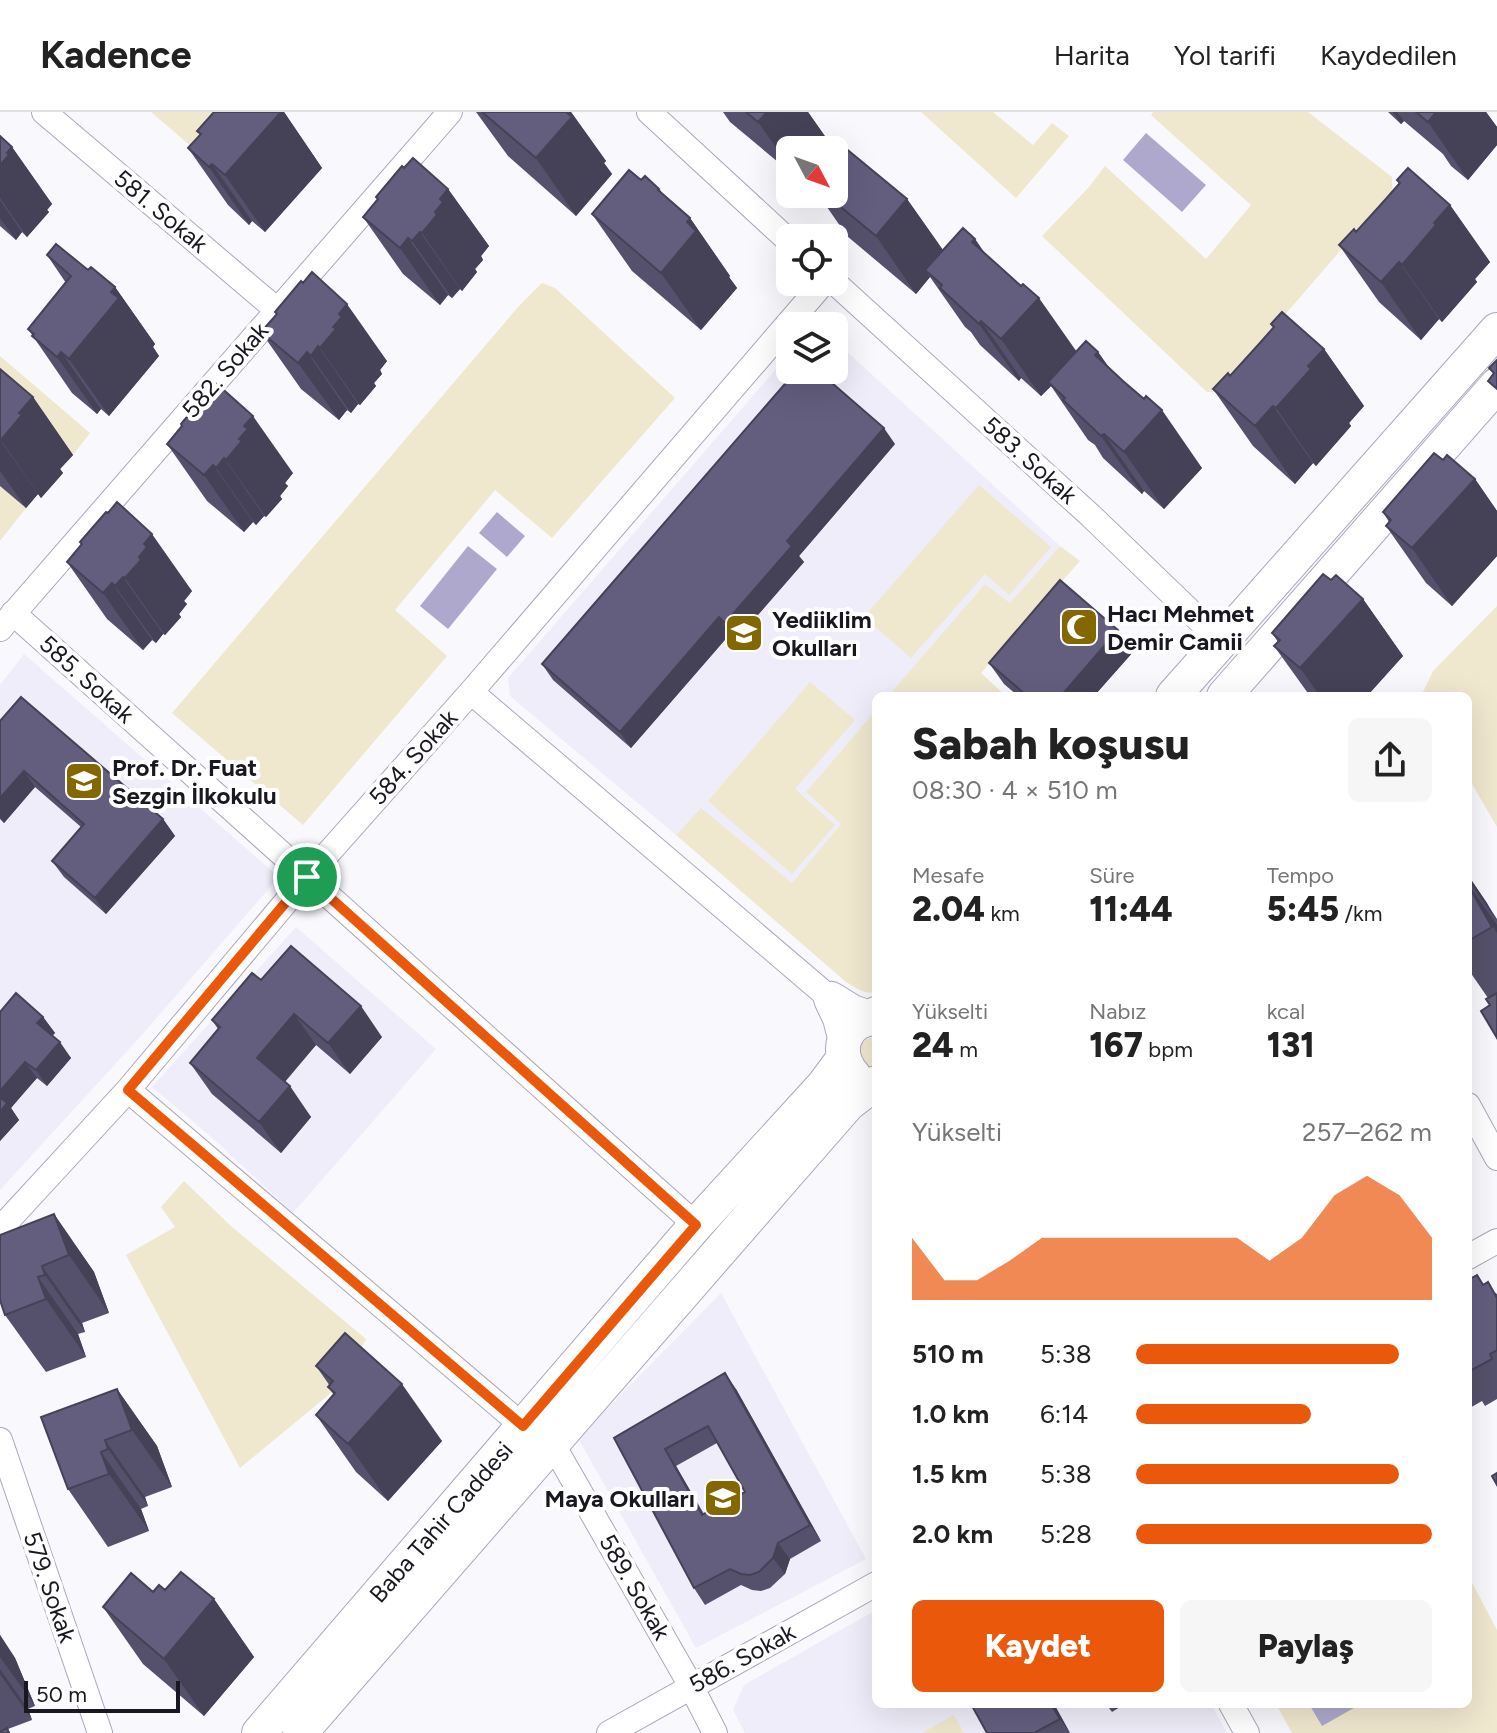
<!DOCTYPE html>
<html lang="tr">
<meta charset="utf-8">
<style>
body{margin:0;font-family:Figtree,sans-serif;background:#f6f6f6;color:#222;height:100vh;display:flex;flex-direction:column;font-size:30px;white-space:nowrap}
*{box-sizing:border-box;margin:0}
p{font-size:26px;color:#767676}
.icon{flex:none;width:44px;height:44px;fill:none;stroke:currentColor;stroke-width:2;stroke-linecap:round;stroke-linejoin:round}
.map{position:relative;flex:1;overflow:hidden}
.drawer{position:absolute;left:872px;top:580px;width:600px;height:1016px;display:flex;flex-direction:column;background:#fff;border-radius:12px;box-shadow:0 8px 32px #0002}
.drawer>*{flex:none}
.needle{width:52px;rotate:131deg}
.buttons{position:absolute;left:776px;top:24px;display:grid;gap:16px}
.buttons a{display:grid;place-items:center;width:72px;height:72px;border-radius:12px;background:#fff;box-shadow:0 8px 32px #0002;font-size:40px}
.scale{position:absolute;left:24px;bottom:20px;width:156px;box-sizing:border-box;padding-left:8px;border:4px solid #191820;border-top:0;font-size:22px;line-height:28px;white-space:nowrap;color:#191820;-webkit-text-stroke:6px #fff;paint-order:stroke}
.pin{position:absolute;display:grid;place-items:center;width:68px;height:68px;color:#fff;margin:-34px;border:4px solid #fff;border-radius:50%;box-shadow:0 2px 8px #0007}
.round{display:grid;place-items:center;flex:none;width:84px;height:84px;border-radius:12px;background:#f6f6f6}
.head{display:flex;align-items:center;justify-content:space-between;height:136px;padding:0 40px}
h1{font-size:44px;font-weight:800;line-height:60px}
.figures{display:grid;grid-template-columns:repeat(3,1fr);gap:12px;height:136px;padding:8px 40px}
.figures div{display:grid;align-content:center}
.figures b{font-size:34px;font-weight:800}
.figures small{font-size:22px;font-weight:400}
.figures p{font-size:22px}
.chart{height:224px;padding:16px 40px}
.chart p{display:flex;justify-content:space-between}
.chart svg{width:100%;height:144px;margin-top:8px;fill:#ea580c;opacity:.7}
.button{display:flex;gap:16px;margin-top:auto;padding:16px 40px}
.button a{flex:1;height:92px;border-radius:12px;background:#ea580c;color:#fff;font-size:32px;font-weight:800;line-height:92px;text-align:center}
.button a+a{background:#f6f6f6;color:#222}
ul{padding:0 40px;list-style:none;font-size:26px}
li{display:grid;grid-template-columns:128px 96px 1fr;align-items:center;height:60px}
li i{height:20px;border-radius:10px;background:#ea580c}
header{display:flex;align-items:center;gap:48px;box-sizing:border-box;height:112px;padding:0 40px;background:#fff;border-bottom:2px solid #e0e0e0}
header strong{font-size:38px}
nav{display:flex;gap:44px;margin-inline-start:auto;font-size:28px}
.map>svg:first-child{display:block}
.built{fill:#eeedf9}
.green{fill:#f0e7cf}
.water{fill:#aea9cc}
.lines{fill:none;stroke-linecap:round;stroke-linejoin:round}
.street-casing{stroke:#aaa7bd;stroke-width:26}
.secondary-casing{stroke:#aaa7bd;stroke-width:36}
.street{stroke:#fff;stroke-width:24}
.secondary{stroke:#fff;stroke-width:34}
.wall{fill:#55516c;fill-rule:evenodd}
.shaded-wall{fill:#454258}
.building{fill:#635e7e;stroke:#454258;stroke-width:2;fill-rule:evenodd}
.route-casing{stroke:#fff;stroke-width:16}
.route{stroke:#ea580c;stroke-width:10}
.labels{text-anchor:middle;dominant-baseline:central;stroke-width:8;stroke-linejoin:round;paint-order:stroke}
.street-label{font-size:24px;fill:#191820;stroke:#fff}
.poi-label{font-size:24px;font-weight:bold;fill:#191820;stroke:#fff;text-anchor:start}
</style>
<header>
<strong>Kadence</strong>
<nav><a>Harita</a><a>Yol tarifi</a><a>Kaydedilen</a></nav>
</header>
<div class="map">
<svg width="1497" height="1621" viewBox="0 0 1497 1621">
<rect width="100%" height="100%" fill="#f9f8fd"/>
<path class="built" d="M834,228L1060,434L1010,491L985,472L888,584H876V598L806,680L841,712L792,771L701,697L676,723L510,584L508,566L790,241V258H834Z
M24,542L279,765L140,925L0,1078V573Z
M296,815L436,937L293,1101L216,1029L152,975Z
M721,1181L866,1447L696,1536L578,1326Z
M876,1498V1592H1211L1227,1621H745L733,1598L744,1573Z"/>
<path class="green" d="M151,0H249L207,48Z
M921,0H993L1033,33L1052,11L1069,24L1016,86Z
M1153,0H1308L1392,65V79L1218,280H1207L1042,124L1089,75L1105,54L1206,147L1251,93L1151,3Z
M542,171L555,176L675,286L552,426L495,378L395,498L447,544L303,713L172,601L518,195Z
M0,244L90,321L73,343L0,281Z
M979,373L1051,435L1009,483L985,462L911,546L864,505Z
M0,374L26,396L0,429Z
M1060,434L1080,449L981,561L1006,584H888L985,472L1010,491Z
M1497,494V715L1468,665V584H1421L1433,559Z
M810,570L855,608L795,677L835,713L792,762L708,689Z
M876,598V879C866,884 855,875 846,870L676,723L701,696L792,771L841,712L806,680Z
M876,925V959L869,958L858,940C861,930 866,925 876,925Z
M184,1069L231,1114L366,1227L358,1241L366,1252L240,1356L126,1143L175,1115L161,1095Z
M1468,1463L1497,1518V1621H1292L1276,1592H1468Z
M954,1603L964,1621H922Z"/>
<path class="water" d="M1146,21L1206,73L1182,100L1123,48Z
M497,400L525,424L507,445L479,421Z
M468,434L497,457L448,517L420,494Z
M1309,1592H1361L1322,1614Z"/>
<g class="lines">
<g class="street-casing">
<path id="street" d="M44,0L277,198
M649,0L790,130
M834,170L1091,404L1222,530
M13,501L696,1113
M0,517L450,0
M471,580L831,887
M128,978L523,1314
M1468,993L1497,1046
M0,1117L128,978L307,765L471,580L824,170
M1468,1145L1497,1129
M0,1328L100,1621
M552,1331L691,1574L715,1621
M1231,1592L1247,1621
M609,1621L876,1472"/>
</g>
<g class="secondary-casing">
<path id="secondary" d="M1173,584L1497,218
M1224,584L1497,273
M845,926L840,906L831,887L852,900L870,906L876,902
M854,964C833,941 843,907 876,906
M259,1621L696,1113L823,974L843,947
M300,1621L848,992L874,972L876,973"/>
</g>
<use href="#street" class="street"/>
<use href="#secondary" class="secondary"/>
</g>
<path class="wall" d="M284,0L322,56L265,120L252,109L249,113L228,93L188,36L200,23L197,19Z
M476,0H571L606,49L604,51L612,62L576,104L508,44Z
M723,0H808L829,30L790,38V60L730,10Z
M1388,0H1486L1497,15V33L1468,68L1451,54L1443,42L1404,9L1401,12Z
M0,24L12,35L52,92L47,98L49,100L27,125L22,120L16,128L0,114Z
M641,68L659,77L664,83L690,106L730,164L729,165L737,176L701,218L632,159L592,102Z
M1397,68L1450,93L1490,150L1475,167L1477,170L1442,210L1439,207L1421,228L1379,190L1339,133L1356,120L1399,71Z
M448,77L489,134L481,144L483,148L475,157L477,160L462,179L460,177L452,186L448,183L440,193L403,162L363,105Z
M818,82L907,87L943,138L975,127L985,142L1076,239L1098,240L1108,254L1202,356L1164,397L1144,379L1142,382L1103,346L1095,333L1088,328L1051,274L1041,284L1021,266L1019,269L980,233L971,220L965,215L930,165L916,182L847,124Z
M47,143L88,158L115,175L155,232L153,235L159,244L109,304L101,297L97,302L72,281L28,217L66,171Z
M1271,212L1324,237L1364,294L1349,311L1351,314L1316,354L1313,351L1295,372L1253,334L1213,277L1230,264L1274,215Z
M261,220L387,249L380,258L382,262L374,271L376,274L360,293L358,292L351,301L347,298L339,308L301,277Z
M0,257L33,285L73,343L60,357L63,361L41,386L38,382L26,396L0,374Z
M167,332L293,361L285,371L288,374L280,384L282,387L266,405L264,404L256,413L253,410L244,420L207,389Z
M895,332L799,444L804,450L737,527L730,522L631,636L553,568L542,552Z
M1443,348L1475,367L1497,399V444L1452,494L1426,471L1386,414L1389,410L1383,400Z
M81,432L192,479L184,489L187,492L179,502L181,505L165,523L163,522L156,531L152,528L143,538L107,507L67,450Z
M1331,468L1363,487L1403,544L1367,584H1310L1274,534L1278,530L1272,521Z
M1133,540L1094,584H1018L1004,572L989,551Z
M0,609L163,707L175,724L106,802L64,765L52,749L81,715L35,675L4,711L0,707Z
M1468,763L1497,807V926L1488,886L1468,857Z
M261,868L382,925L350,962L316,933L285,970L311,1005L281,1041L212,982L190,951L218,917L212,908Z
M0,900L43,905L55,921L52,924L71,946L47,974L37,966L22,982L11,996L19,1008L0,1029Z
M54,1102L94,1160L109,1201L82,1211L85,1220L78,1222L86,1245L46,1260L5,1203Z
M1477,1163L1484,1173L1497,1182V1287L1485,1294L1482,1289L1468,1297V1168Z
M316,1254L442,1329L388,1389L356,1360L316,1303L334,1283L328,1275L330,1274Z
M117,1277L157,1334L172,1375L145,1385L148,1394L141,1397L149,1419L108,1435L68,1377Z
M736,1277L821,1429L790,1447L785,1462L770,1476L761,1479L752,1478L741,1473L705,1493L694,1476L614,1326ZM717,1331L745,1380L704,1402L676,1354Z
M165,1478L214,1487L254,1545L204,1604L143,1552L103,1495L153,1480Z
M0,1523L15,1546L35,1594L28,1597L32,1608L8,1617L10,1621H0Z
M971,1592H1054L1070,1621H987Z
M1106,1592H1125L1112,1600Z"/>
<path class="shaded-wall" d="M278,0H284L322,56L265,120L225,63Z
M565,0H571L606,49L604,51L612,62L576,104L536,46Z
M767,0H808L829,30L823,38H790V55L758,10Z
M1393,0H1397L1404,9L1401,12Z
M1436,0H1486L1497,15V33L1468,68L1428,10Z
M12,35L52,92L47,98L49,100L27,125L0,86V53L7,41Z
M212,52L252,109L249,113L209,55Z
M448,77L489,134L481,144L483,148L475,157L477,160L462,179L422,121L435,100L440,87Z
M659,77L692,124L687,110L690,106L730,164L729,165L737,176L701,218L661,161L658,78Z
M907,87L947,144L925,158L930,165L916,182L876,124Z
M0,88L22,120L16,128L0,106Z
M1450,93L1490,150L1475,167L1477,170L1442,210L1402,153L1434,111Z
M420,120L460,177L452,186L412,129Z
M408,126L448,183L440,193L400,136Z
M975,127L1015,185L972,130Z
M1399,150L1439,207L1421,228L1381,170Z
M115,175L155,232L153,235L159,244L109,304L69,247Z
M1039,186L1079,243L1048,270L1051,274L1041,284L1001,227Z
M347,192L387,249L380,258L382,262L374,271L376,274L360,293L320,236L333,215L339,202Z
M981,209L1021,266L1019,269L979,212Z
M318,234L358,292L351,301L311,244Z
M1324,237L1364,294L1349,311L1351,314L1316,354L1276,296L1308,254Z
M61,240L101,297L97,302L57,245Z
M307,240L347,298L339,308L298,251Z
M1098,240L1138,297L1095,243Z
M33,285L73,343L60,357L63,361L41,386L1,328L19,301Z
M1273,294L1313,351L1295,372L1255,314Z
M1162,298L1202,356L1164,397L1124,340Z
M253,304L293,361L285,371L288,374L280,384L282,387L266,405L226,348L239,327L244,314Z
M884,316L895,332L799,444L804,450L737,527L725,511L787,429Z
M1104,322L1144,379L1142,382L1101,324Z
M0,328L38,382L26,396L0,359Z
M224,346L264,404L256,413L216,356Z
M213,353L253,410L244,420L204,363Z
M1475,367L1497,399V444L1452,494L1412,436Z
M152,422L192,479L184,489L187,492L179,502L181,505L165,523L125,466L139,445L144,432Z
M123,465L163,522L156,531L115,474Z
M112,471L152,528L143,538L103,481Z
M1363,487L1403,544L1367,584H1320L1300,556Z
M719,505L730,522L631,636L620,620Z
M1118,518L1133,540L1094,584H1061Z
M24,659L35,675L4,711L0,705V686Z
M163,707L175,724L106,802L95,786Z
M1468,763L1487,791L1497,809L1468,768Z
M1468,772L1497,813V821L1468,773Z
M361,894L382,925L350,962L328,931Z
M294,902L316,933L278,977L257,946Z
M43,905L55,921L49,927L37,911Z
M60,930L71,946L47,974L36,958Z
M25,950L37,966L11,996L19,1008L0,1029V979Z
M290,974L311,1005L281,1041L259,1010Z
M54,1102L94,1160L109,1201L69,1143Z
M42,1154L82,1211L85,1220L45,1163Z
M38,1165L78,1222L86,1245L46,1187Z
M725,1261L736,1277L821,1429L810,1413Z
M402,1272L442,1329L388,1389L348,1332Z
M117,1277L157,1334L172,1375L132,1318Z
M105,1328L145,1385L148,1394L108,1337Z
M665,1337L676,1354L713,1420L702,1403Z
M101,1340L141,1397L149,1419L109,1362Z
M778,1431L790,1447L785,1462L773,1446Z
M214,1487L254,1545L204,1604L164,1547Z
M0,1523L15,1546L35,1594L0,1545Z
M0,1557L28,1597L32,1608L0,1562Z
M1051,1592H1054L1070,1621L1060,1607Z"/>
<path class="building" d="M214,0H281L225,63L212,52L209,55L188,36L201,22L197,19Z
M482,0H566L572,5L536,46Z
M746,0H767L758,10Z
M1416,0H1436L1428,10Z
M0,24L12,35L7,41L9,43L0,53Z
M838,30L907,87L876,124L825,82H834V38H831Z
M413,46L448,77L440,87L443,90L435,100L437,103L422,121L420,120L412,129L408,126L400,136L363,105L378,87L376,85L402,54L404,56Z
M1408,56L1450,93L1434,111L1436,113L1402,153L1399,150L1381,170L1339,133L1354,117L1356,120L1385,88L1400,71L1397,68Z
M629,58L641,68L645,64L659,77L658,78L690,106L687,110L696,119L661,161L592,102Z
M963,116L975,127L972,130L1001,156L1021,174L1023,172L1039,186L1001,227L981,209L979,212L940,176L942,173L925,158Z
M56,132L88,158L91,155L115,175L111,180L119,186L69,247L61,240L57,245L32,224L34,222L28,217L71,164L47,143Z
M312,160L347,192L339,202L342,205L333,215L336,217L320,236L318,234L311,244L307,240L298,251L261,220L277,202L275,200L301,169L303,171Z
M1282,200L1324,237L1308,254L1311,257L1276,296L1273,294L1255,314L1213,277L1228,261L1230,264L1259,232L1274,215L1271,212Z
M1086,229L1098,240L1095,243L1123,269L1144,287L1146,284L1162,298L1124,340L1104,322L1101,324L1063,288L1065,286L1048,270Z
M1497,248V277L1488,269L1494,261L1489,256Z
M0,257L33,285L19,301L22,303L1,328L0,327Z
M797,258H817L884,316L787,429L792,434L725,511L719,505L620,620L542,552Z
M217,272L253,304L244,314L248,317L239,327L242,329L226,348L224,346L216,356L213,353L204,363L167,332L182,314L181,312L207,281L208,283Z
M1434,341L1443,348L1447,343L1475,367L1412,436L1386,414L1391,408L1383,400Z
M117,390L152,422L144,432L147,435L139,445L141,448L125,466L123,465L115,474L112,471L103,481L67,450L82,432L80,430L106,400L108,401Z
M1323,462L1331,468L1336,463L1363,487L1300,556L1274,534L1280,528L1272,521Z
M1060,468L1118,518L1061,584H1027L989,551Z
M21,585L163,707L95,786L52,749L84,712L24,659L0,686V609Z
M1468,773L1492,815L1468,829Z
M291,834L361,894L328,931L294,902L257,946L290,974L259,1010L190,951L220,915L212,908L252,861L261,868Z
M16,881L43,905L37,911L60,930L36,958L25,950L0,979V900Z
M1497,881V926L1481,899L1490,893L1486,887Z
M0,985L7,991L0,1000Z
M54,1102L69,1143L42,1154L45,1163L38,1165L46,1187L5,1203L0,1188V1123Z
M1477,1163L1483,1173L1488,1170L1497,1186V1238L1490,1242L1492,1247L1468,1260V1168Z
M345,1221L402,1272L348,1332L316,1303L335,1281L328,1275L333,1269L316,1254Z
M725,1261L810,1413L778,1431L773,1446L759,1460L750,1463L741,1462L730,1457L694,1476L614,1326ZM708,1314L745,1380L702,1403L665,1337Z
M117,1277L132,1318L105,1328L108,1337L101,1340L109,1362L68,1377L41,1305Z
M1497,1361V1373L1492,1364Z
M181,1460L214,1487L164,1547L103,1495L131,1461L153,1480L159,1473L165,1478Z
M971,1592H1051L1060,1607L1034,1621H987Z
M7,1616L9,1621H0V1620Z"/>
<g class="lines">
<g class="route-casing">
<path id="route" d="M307,765L696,1113L523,1314L128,978Z"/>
</g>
<use href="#route" class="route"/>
</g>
<defs>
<g id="mosque-square" transform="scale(2)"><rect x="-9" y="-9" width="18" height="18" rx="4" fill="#836700" stroke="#fff"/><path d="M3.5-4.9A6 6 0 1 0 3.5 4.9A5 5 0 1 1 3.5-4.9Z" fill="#fff"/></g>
<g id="school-square" transform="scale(2)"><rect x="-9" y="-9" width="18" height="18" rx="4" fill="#836700" stroke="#fff"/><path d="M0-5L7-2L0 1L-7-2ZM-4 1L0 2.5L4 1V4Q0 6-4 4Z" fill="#fff"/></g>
</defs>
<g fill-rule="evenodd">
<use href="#mosque-square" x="1079" y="515"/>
<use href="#school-square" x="744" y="521"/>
<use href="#school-square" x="84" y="669"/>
<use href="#school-square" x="723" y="1386"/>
</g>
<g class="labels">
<g class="street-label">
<text transform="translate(161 99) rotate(40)">581. Sokak</text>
<text transform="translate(225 258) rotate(-49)">582. Sokak</text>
<text transform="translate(1030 348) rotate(42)">583. Sokak</text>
<text transform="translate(87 567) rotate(42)">585. Sokak</text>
<text transform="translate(413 645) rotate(-48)">584. Sokak</text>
<text transform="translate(441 1410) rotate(-49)">Baba Tahir Caddesi</text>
<text transform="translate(50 1475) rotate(71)">579. Sokak</text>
<text transform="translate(635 1475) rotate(60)">589. Sokak</text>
<text transform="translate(742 1546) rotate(-29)">586. Sokak</text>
</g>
<g class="poi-label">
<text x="1107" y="501">Hacı Mehmet<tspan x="1107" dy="28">Demir Camii</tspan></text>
<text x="772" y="507">Yediiklim<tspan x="772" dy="28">Okulları</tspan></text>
<text x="112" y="655">Prof. Dr. Fuat<tspan x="112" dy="28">Sezgin İlkokulu</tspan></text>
<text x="695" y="1386" text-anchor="end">Maya Okulları</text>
</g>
</g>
</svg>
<div class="buttons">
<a><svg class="needle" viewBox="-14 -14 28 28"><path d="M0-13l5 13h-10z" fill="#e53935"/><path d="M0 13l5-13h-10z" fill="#767676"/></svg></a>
<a><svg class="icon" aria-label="locate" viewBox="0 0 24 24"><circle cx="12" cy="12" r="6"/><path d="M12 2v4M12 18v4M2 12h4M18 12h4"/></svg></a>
<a><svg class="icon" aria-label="layers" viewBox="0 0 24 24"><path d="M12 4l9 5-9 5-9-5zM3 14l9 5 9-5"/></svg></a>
</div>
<div class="scale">50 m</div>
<div class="pin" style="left:307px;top:765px;background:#1e9e55"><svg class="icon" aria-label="arrive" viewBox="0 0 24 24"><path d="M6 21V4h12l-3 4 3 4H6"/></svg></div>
<section class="drawer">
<div class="head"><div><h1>Sabah koşusu</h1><p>08:30 · 4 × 510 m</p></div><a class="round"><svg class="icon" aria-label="share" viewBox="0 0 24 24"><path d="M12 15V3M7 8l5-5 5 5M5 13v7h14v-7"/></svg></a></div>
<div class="figures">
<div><p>Mesafe</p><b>2.04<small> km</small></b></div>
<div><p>Süre</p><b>11:44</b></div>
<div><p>Tempo</p><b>5:45<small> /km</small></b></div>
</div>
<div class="figures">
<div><p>Yükselti</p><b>24<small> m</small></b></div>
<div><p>Nabız</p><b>167<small> bpm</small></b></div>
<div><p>kcal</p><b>131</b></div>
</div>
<div class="chart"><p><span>Yükselti</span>257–262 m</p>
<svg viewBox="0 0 160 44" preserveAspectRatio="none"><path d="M0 44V25L10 38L20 38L30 32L40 25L50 25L60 25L70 25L80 25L90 25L100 25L110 32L120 25L130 12L140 6L150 12L160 25V44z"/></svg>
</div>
<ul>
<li><b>510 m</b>5:38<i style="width:89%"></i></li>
<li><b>1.0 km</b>6:14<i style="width:59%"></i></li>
<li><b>1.5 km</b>5:38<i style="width:89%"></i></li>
<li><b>2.0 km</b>5:28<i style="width:100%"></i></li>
</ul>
<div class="button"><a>Kaydet</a><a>Paylaş</a></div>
</section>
</div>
